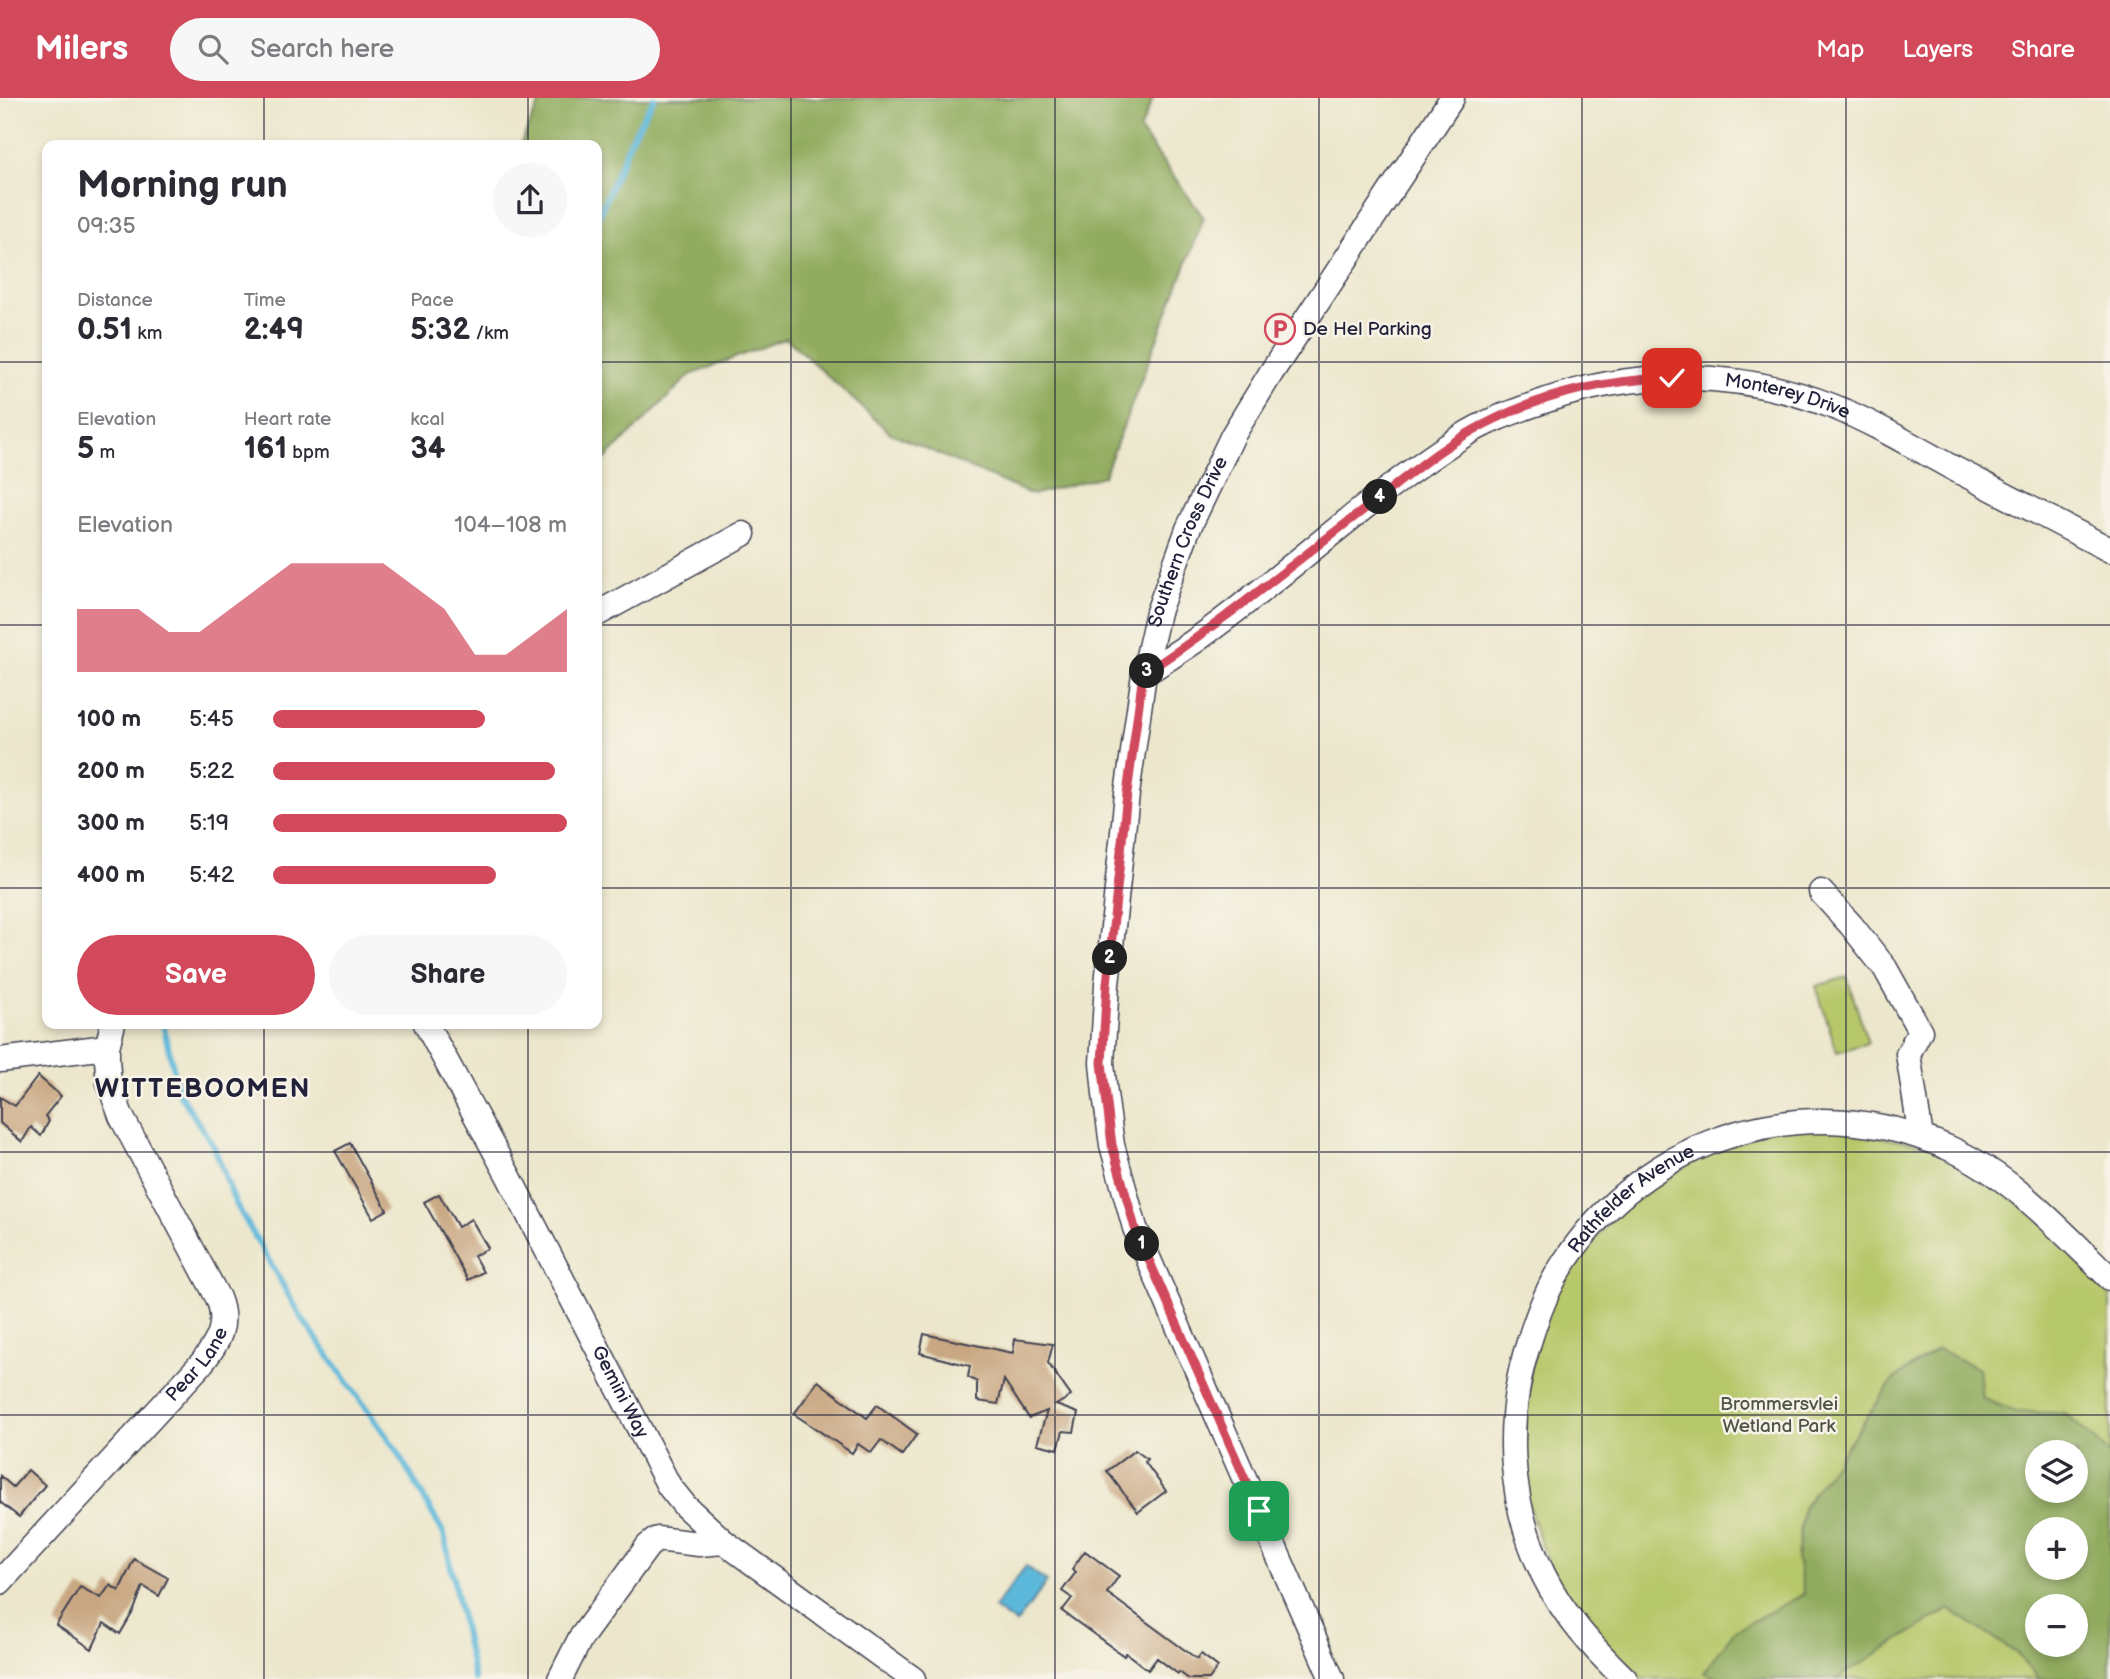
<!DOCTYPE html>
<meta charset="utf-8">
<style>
body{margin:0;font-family:"Balsamiq Sans",sans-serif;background:#f7f7f7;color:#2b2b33;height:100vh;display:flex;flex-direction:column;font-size:26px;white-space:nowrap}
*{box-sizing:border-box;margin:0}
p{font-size:23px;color:#7c7c81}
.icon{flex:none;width:38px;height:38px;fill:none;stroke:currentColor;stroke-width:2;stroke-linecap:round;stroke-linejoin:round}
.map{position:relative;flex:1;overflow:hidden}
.sheet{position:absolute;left:42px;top:42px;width:560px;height:889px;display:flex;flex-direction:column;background:#fff;border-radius:14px;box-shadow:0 4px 10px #0003}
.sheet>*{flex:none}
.buttons{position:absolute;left:2025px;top:1342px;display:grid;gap:14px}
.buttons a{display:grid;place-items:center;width:63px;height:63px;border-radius:50%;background:#fff;box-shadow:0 4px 10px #0003;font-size:35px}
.pin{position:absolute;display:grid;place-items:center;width:60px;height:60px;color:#fff;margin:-30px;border-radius:14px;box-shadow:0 4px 10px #0006}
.km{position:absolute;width:35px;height:35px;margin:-18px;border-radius:50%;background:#222;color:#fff;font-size:19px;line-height:35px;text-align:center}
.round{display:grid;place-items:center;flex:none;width:74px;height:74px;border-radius:37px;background:#f7f7f7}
.head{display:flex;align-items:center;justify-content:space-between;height:119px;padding:0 35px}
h1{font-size:38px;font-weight:700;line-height:52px}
.stats{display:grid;grid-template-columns:repeat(3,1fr);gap:10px;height:119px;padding:7px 35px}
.stats div{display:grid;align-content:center}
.stats b{font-size:30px;font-weight:700}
.stats small{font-size:19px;font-weight:400}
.stats p{font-size:19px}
.chart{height:196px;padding:14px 35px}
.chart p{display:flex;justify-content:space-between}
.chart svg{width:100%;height:126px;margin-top:7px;fill:#d1495b;opacity:.7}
.primary-button{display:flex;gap:14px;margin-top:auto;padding:14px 35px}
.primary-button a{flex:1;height:80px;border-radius:42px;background:#d1495b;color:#fff;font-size:28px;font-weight:700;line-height:80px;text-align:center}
.primary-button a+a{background:#f7f7f7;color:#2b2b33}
ul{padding:0 35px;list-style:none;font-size:23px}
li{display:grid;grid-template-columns:112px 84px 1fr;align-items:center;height:52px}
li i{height:18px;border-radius:9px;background:#d1495b}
header{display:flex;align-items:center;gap:42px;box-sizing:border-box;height:98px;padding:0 35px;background:#d1495b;color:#fff}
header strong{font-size:33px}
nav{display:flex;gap:38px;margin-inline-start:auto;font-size:24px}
.search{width:490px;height:63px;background:#f7f7f7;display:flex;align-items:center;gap:18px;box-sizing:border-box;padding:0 24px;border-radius:38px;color:#7c7c81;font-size:26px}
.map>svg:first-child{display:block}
.green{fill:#b7c86b;stroke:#6c7553;stroke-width:2;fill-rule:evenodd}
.forest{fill:#91ac5f;stroke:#5a674d;stroke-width:2;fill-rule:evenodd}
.water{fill:#5cb8da;stroke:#3f6d8a;stroke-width:2}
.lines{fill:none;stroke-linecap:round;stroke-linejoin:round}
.stream{stroke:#5cb8da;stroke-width:6}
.building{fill:#c9a782}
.minor-casing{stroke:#404051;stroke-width:27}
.minor{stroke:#fff;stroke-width:24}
.route-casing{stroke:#fff;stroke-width:14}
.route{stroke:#d1495b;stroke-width:9}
.grid{fill:none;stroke:#22223b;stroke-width:2;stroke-opacity:0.55}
.labels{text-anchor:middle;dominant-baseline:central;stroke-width:5;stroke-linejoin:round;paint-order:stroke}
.poi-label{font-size:19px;fill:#22223b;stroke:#f7f3e8;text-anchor:start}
.street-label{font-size:19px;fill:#22223b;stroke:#f7f3e8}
.park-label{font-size:19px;fill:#4f5449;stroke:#f7f3e8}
.district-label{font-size:26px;font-weight:bold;letter-spacing:2px;fill:#22223b;stroke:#f7f3e8}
</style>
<header>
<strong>Milers</strong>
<div class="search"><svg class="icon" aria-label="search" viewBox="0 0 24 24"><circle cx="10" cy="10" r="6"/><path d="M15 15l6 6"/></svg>Search here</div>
<nav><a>Map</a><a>Layers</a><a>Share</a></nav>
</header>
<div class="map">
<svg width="2110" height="1581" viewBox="0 0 2110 1581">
<rect width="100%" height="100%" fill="#f7f3e8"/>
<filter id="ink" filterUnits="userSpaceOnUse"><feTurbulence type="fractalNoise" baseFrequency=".0143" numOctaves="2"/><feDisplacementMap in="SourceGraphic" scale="14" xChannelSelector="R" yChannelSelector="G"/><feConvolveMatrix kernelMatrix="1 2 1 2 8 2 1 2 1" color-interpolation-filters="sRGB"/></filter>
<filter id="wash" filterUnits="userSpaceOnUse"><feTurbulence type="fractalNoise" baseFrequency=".00686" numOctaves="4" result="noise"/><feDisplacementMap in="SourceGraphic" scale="28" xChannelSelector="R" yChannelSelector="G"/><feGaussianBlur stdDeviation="1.57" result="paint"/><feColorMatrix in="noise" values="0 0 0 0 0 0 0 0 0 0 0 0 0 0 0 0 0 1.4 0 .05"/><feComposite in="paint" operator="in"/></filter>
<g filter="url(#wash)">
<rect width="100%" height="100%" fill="#ece7cc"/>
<path class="green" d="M1847,879L1868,945L1837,954L1816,888Z
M1792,1023L1954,1052L2110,1180V1581H1625L1563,1510L1513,1363L1544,1202L1647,1079ZM2037,1354H2076V1393H2037ZM2037,1432H2076V1470H2037ZM2037,1508H2076V1547H2037Z"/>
<path class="forest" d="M542,0H1153L1140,32L1204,120L1104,378L1032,397L890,335L786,240L690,277L597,369V47H520Z
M1938,1251L1979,1271L1982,1300L2016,1314L2065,1315L2110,1356V1581H2039L2016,1555L1949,1511L1836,1581H1722L1704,1575L1735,1532L1804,1496L1797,1461L1803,1410L1894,1281ZM2037,1354H2076V1393H2037ZM2037,1432H2076V1470H2037ZM2037,1508H2076V1547H2037Z"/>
<path class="water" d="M1026,1468L1047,1484L1016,1526L994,1510Z"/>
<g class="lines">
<path class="stream" d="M597,122L632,39L654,0
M163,926L179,995L214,1049L235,1104L303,1222L397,1353L444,1436L474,1581"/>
</g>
<g id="blocks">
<path class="building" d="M38,978L61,998L45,1018L49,1023L41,1038L31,1029L22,1044L0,1025V999L15,1008Z
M350,1045L387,1112L373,1120L335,1053Z
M439,1096L458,1129L471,1121L488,1150L474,1158L483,1174L468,1182L424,1104Z
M924,1236L1013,1255L1015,1241L1053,1246L1048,1265L1071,1298L1056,1307L1078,1315L1074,1334L1063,1333L1058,1351L1037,1346L1047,1313L1029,1320L1004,1282L998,1306L977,1303V1284L968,1279L970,1268L920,1255Z
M818,1283L867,1320L877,1307L917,1336L902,1357L881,1342L871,1355L858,1346L852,1355L794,1316Z
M1135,1352L1147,1361L1145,1364L1166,1393L1138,1414L1107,1373Z
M28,1372L45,1387L19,1419L0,1404V1378L13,1389Z
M1085,1453L1119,1478L1107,1495L1197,1561L1201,1556L1218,1569L1209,1581H1189L1179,1574L1178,1576L1157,1560L1148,1572L1126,1555L1124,1558L1062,1513L1072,1500L1062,1493L1076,1474L1072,1471Z
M134,1461L168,1480L159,1498L143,1488L134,1512L120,1536L104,1525L92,1551L56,1527L80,1489L101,1500L110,1487L119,1493Z"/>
</g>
</g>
<g filter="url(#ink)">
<use href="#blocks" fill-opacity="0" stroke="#404051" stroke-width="2"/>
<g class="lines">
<g class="minor-casing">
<g id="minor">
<path d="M597,516L743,436"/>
<path id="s1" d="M1144,576C1162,564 1181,553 1199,540C1288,476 1368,399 1461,339C1486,323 1513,314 1541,304C1635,270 1739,272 1832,308C1872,324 1911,347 1949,368C2003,396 2057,424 2110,452"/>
<path d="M1821,794L1851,827L1885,870L1920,933L1908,956L1921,1039"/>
<path id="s2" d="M426,926L508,1077L669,1388L685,1408L724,1444L913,1581"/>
<path d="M0,962L107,949"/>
<path id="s3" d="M0,1484L201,1266C218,1245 229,1227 218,1200L121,1018L109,985L107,962V949L113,926"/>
<path d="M560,1581L580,1541L648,1448L657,1441L699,1446L724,1444"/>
<path id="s4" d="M1332,1581L1135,1130L1112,1047L1105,996L1102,965L1107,886L1127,696L1144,576L1158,514L1188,431L1233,337L1271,275L1452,0"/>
<path id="s5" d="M1625,1581C1593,1550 1563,1517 1543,1476C1508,1403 1504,1321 1529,1244C1537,1218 1547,1191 1562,1168C1645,1036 1810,987 1951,1051C2013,1079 2062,1134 2110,1180"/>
</g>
</g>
<use href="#minor" class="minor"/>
</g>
</g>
<g class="lines" filter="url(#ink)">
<g class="route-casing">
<path id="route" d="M1259,1413L1135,1130L1112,1047L1102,965L1107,886L1127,696L1143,576C1224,524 1297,462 1374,404C1410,376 1446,345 1487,325C1544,296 1609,281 1672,280"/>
</g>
<use href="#route" class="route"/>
</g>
<path class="grid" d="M264,0V47M528,0V47M791,0V1581M1055,0V1581M1319,0V1581M1582,0V1581M1846,0V1581M0,264H47M597,264H2110M0,527H47M597,527H2110M0,790H47M597,790H2110M264,926V1581M528,926V1581M0,1054H2110M0,1317H2110"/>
<defs>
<g id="parking-ring" transform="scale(1.575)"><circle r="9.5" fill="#f7f3e8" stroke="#d1495b" stroke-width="1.5"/><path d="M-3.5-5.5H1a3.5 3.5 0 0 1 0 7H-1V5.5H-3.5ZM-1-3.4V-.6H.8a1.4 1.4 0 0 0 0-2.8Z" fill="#d1495b"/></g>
</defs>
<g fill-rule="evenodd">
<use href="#parking-ring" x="1280" y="231"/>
</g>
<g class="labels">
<g class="poi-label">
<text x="1303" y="231">De Hel Parking</text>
</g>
<g class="street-label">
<text stroke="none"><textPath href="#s1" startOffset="735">Monterey Drive</textPath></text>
<text stroke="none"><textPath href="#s4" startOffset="1192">Southern Cross Drive</textPath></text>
<text stroke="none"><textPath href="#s5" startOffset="553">Rathfelder Avenue</textPath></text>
<text stroke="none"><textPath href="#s3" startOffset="294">Pear Lane</textPath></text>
<text stroke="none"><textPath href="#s2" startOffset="416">Gemini Way</textPath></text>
</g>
<g class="park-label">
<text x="1779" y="1306">Brommersvlei<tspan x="1779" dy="22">Wetland Park</tspan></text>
</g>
<g class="district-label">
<text x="203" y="991">WITTEBOOMEN</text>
</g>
</g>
</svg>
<div class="buttons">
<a><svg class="icon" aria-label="layers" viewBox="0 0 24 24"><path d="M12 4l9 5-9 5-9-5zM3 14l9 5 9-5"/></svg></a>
<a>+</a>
<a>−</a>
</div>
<div class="pin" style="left:1259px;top:1413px;background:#1e9e55"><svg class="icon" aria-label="arrive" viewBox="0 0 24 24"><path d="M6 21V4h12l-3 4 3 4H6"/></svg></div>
<div class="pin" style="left:1672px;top:280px;background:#d93025"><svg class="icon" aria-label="check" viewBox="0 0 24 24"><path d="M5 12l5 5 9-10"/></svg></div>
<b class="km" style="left:1142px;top:1146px">1</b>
<b class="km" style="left:1110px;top:860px">2</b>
<b class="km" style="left:1147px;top:573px">3</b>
<b class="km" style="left:1380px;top:399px">4</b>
<section class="sheet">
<div class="head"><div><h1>Morning run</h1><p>09:35</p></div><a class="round"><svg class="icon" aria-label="share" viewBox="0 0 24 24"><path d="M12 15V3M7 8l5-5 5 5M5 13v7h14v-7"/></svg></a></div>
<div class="stats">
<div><p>Distance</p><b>0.51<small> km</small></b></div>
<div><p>Time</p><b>2:49</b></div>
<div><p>Pace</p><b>5:32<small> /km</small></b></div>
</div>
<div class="stats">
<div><p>Elevation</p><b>5<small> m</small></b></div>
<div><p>Heart rate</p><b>161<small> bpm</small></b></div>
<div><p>kcal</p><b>34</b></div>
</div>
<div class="chart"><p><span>Elevation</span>104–108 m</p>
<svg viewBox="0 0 160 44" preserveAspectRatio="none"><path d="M0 44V22L10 22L20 22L30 30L40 30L50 22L60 14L70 6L80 6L90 6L100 6L110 14L120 22L130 38L140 38L150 30L160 22V44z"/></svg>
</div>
<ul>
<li><b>100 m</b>5:45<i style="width:72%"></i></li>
<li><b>200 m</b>5:22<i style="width:96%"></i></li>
<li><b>300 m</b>5:19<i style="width:100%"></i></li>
<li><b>400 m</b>5:42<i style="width:76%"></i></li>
</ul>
<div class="primary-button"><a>Save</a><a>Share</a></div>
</section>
</div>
